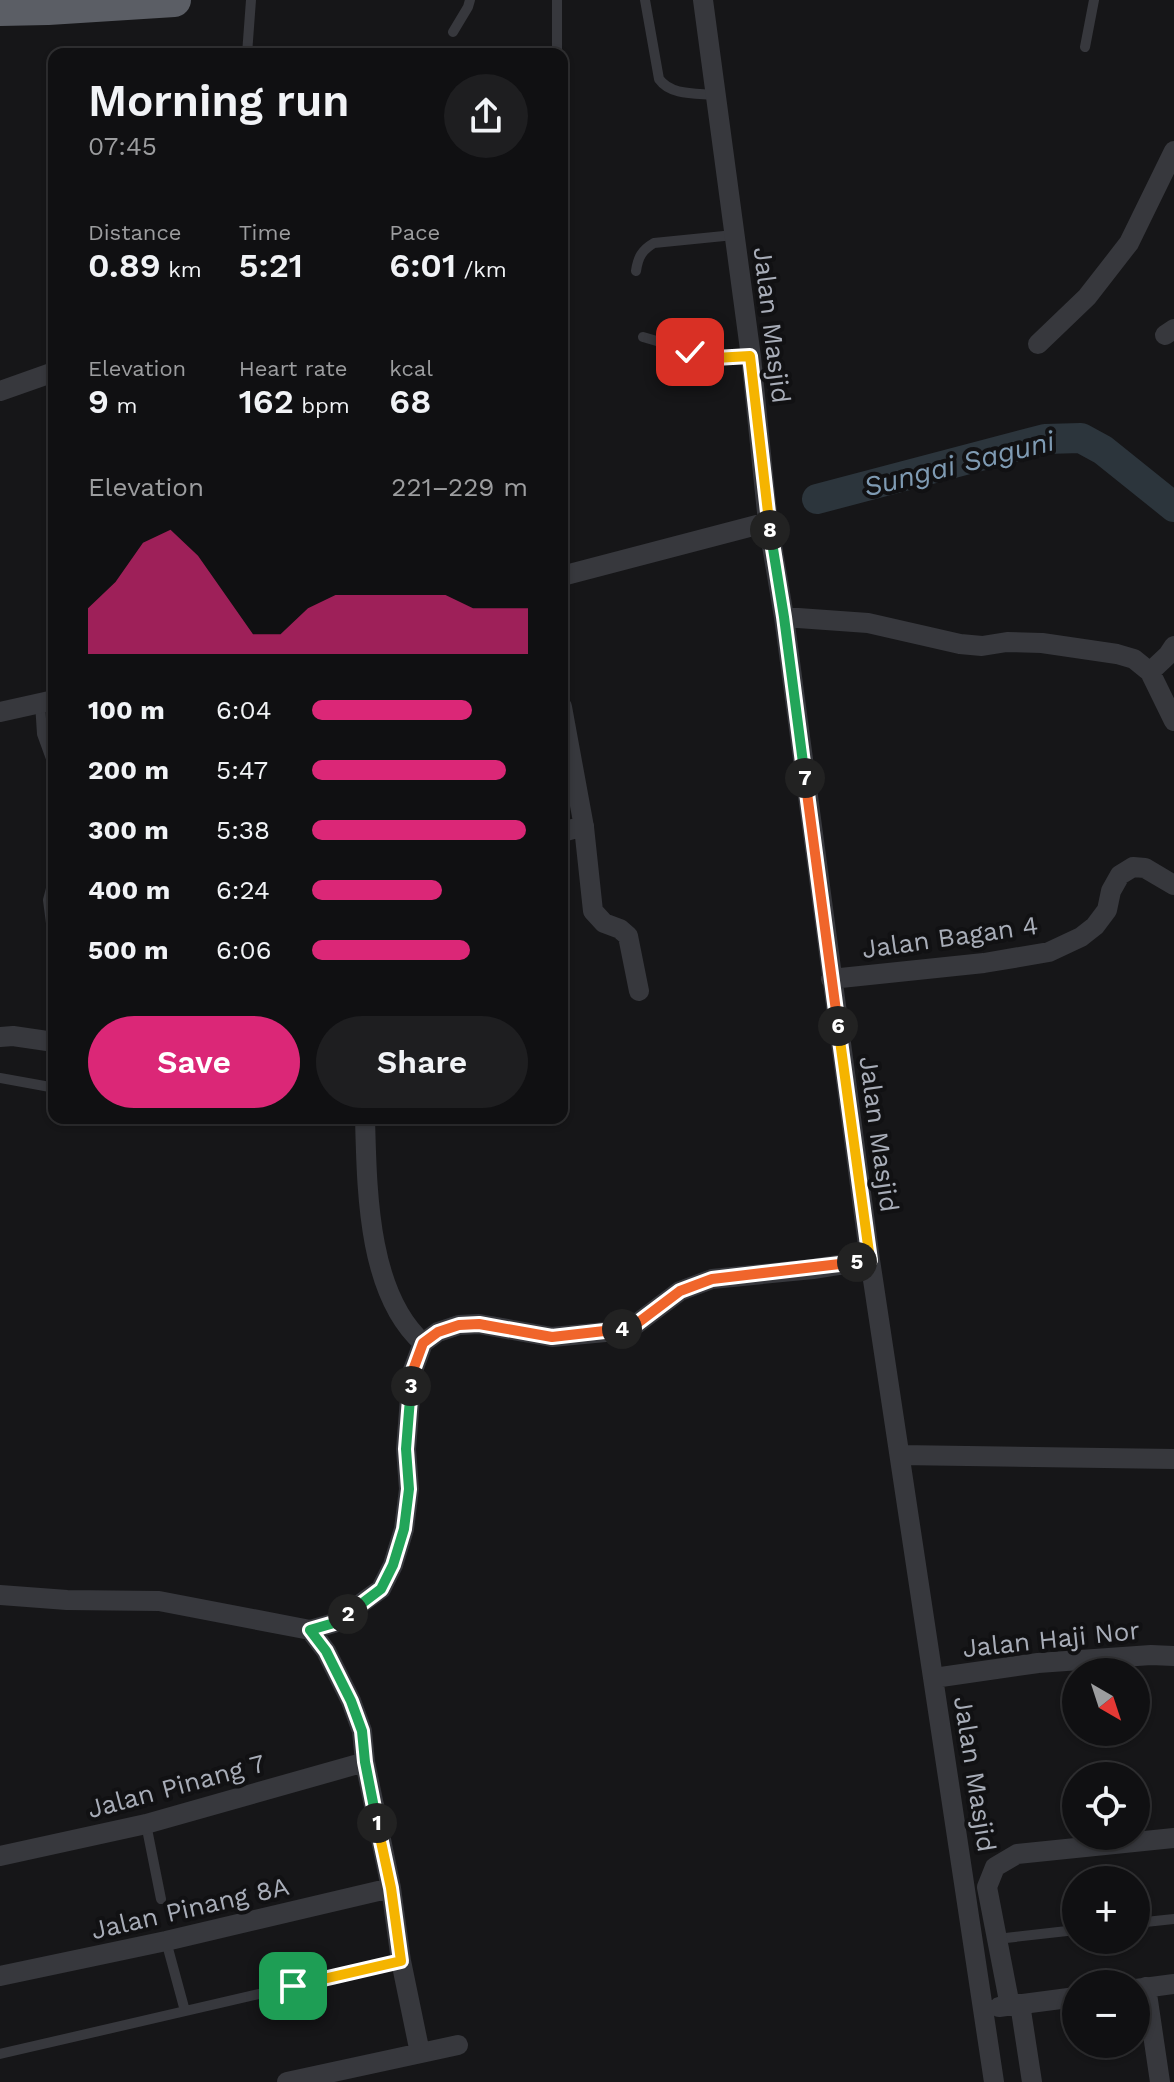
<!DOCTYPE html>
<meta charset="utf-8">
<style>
body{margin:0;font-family:"Work Sans",sans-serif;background:#1e1e20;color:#f1f3f6;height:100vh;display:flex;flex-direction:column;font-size:30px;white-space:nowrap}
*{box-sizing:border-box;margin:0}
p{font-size:26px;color:#9c9d9f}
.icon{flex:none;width:44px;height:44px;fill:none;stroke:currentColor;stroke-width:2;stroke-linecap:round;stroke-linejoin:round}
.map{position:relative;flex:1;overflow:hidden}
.sheet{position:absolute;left:48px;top:48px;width:520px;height:1076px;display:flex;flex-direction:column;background:#101012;border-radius:16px;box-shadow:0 2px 6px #0004,0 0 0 2px #303032}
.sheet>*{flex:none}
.needle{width:52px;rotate:141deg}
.fabs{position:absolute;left:1062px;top:1658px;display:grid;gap:16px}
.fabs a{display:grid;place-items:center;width:88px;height:88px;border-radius:50%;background:#101012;box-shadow:0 2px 6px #0004,0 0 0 2px #303032;font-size:40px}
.pin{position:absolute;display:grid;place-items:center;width:68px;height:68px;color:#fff;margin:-34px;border-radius:16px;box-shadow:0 4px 12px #0006}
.km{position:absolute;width:40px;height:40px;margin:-20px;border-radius:50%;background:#222;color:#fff;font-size:22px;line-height:40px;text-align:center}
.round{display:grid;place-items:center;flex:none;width:84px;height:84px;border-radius:42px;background:#1e1e20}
.head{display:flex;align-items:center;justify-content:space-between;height:136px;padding:0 40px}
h1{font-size:44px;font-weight:600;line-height:60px}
.figures{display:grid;grid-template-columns:repeat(3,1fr);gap:12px;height:136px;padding:8px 40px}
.figures div{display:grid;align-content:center}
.figures b{font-size:34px;font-weight:600}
.figures small{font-size:22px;font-weight:400}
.figures p{font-size:22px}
.chart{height:224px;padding:16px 40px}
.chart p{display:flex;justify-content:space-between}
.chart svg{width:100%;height:144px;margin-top:8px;fill:#db2777;opacity:.7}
.primary-button{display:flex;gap:16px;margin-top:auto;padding:16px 40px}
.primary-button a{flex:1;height:92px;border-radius:48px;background:#db2777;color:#fff;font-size:32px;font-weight:600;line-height:92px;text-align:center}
.primary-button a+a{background:#1e1e20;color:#f1f3f6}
ul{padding:0 40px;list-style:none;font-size:26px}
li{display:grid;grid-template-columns:128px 96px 1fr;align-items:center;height:60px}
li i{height:20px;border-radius:10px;background:#db2777}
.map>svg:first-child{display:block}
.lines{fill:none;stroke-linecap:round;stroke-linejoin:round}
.river{stroke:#2c353c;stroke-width:30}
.service{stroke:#37383d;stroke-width:10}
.minor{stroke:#37383d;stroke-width:20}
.trunk{stroke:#5b5e65;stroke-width:34}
.split-1-casing{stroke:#fff;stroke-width:16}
.split-2-casing{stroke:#fff;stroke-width:16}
.split-3-casing{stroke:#fff;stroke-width:16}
.split-4-casing{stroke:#fff;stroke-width:16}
.split-5-casing{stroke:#fff;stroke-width:16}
.split-6-casing{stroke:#fff;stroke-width:16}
.split-7-casing{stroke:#fff;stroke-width:16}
.split-8-casing{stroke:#fff;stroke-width:16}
.split-9-casing{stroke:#fff;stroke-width:16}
.split-1{stroke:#f5b400;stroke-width:10}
.split-2{stroke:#22a559;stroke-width:10}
.split-3{stroke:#22a559;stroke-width:10}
.split-4{stroke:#f0652b;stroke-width:10}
.split-5{stroke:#f0652b;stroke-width:10}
.split-6{stroke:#f5b400;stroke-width:10}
.split-7{stroke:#f0652b;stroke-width:10}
.split-8{stroke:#22a559;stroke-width:10}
.split-9{stroke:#f5b400;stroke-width:10}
.labels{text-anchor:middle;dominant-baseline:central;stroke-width:8;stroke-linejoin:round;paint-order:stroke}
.street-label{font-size:26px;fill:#a8adb8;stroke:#111113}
.water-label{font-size:28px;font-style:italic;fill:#7f9bb3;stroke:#111113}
</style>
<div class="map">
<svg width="1174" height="2082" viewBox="0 0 1174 2082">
<rect width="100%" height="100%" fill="#161618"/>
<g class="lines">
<path class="river" d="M817,499L1045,439L1081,438L1103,450L1174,507"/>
<path class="service" d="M645,0L659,79C671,96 697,93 716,95
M453,32L468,7L470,0
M1085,47L1094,0
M247,54L251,0
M557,54V0
M636,271C638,257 642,250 654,243L734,235
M643,337L715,358L750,356
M40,703L42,734L54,767
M54,877L48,900L54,946
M0,1078L50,1087
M146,1824L161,1899
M1136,1923L1174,1919
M997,1939L1076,1930
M166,1941L185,2011
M0,2054L401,1961"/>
<path class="minor" d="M703,0L751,357L768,522L784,617L870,1260L994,2082
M1165,335L1174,329
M1038,344L1087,297L1129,243L1174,151
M0,391L54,372
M562,576L768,522
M784,617L868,623L960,644L982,646L1007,642L1042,643L1117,654L1134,659L1150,672L1174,721
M1150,672L1168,655L1174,646
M562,707L584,827L593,911L604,923L620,929L628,936L639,991
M0,712L54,700
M562,832L584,826
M831,979L984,963L1049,952L1081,937L1095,926L1107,910L1111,891L1120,875L1133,867L1145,868L1174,885
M0,1037L13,1036L54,1042
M365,1118C367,1188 367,1293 423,1343
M900,1455L1174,1459
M0,1595L67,1600L159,1601L310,1630L334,1623L381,1589L393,1565L404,1529L409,1489L406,1449L412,1373L423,1343L438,1332L459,1325L479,1324L552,1337L616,1331L635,1325L680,1291L712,1279L813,1269L870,1260
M310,1630L326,1651L351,1701L362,1731L365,1762L391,1888L401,1961L420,2053
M934,1678L1038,1663L1151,1655L1174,1656
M0,1856L146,1824L365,1762
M0,1976L166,1941L391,1888
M1146,1987L1160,2082
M1136,1989L1174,1984
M1020,2004L1032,2082
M1010,2006L987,1887L995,1867L1017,1854L1174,1838
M999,2007L1076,1997
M287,2082L458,2045"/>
<path class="trunk" d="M0,9L48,8L174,0"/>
</g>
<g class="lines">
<g class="split-1-casing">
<path id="split-1" d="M293,1986L401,1961L391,1888L377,1823"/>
</g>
<g class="split-2-casing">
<path id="split-2" d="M348,1614L334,1623L310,1630L326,1651L351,1701L362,1731L365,1762L377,1823"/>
</g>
<g class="split-3-casing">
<path id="split-3" d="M348,1614L381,1589L393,1565L404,1529L409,1489L406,1449L411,1386"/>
</g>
<g class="split-4-casing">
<path id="split-4" d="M411,1386L412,1373L423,1343L438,1332L459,1325L479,1324L552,1337L622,1329"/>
</g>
<g class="split-5-casing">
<path id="split-5" d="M622,1329L635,1325L680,1291L712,1279L857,1262"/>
</g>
<g class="split-6-casing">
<path id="split-6" d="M838,1026L870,1260L857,1262"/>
</g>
<g class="split-7-casing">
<path id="split-7" d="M805,778L838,1026"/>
</g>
<g class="split-8-casing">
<path id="split-8" d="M770,530L784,617L805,778"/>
</g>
<g class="split-9-casing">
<path id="split-9" d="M690,352L715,358L750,356L770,530"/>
</g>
<use href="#split-1" class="split-1"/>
<use href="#split-2" class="split-2"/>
<use href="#split-3" class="split-3"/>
<use href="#split-4" class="split-4"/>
<use href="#split-5" class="split-5"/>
<use href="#split-6" class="split-6"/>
<use href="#split-7" class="split-7"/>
<use href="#split-8" class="split-8"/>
<use href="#split-9" class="split-9"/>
</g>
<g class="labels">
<g class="street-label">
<text transform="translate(772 325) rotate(83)">Jalan Masjid</text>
<text transform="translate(950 937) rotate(-8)">Jalan Bagan 4</text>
<text transform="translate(879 1134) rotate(82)">Jalan Masjid</text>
<text transform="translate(1051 1639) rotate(-6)">Jalan Haji Nor</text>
<text transform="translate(975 1774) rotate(81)">Jalan Masjid</text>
<text transform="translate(176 1786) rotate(-15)">Jalan Pinang 7</text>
<text transform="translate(190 1908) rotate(-13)">Jalan Pinang 8A</text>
</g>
<g class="water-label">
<text transform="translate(959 464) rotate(-14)">Sungai Saguni</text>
</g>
</g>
</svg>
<div class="fabs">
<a><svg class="needle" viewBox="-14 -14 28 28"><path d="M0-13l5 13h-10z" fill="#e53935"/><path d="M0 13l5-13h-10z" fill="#9c9d9f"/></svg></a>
<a><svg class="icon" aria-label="locate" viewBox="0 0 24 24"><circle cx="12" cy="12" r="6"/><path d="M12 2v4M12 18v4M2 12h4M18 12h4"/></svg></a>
<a>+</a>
<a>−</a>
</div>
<div class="pin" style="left:293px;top:1986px;background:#1e9e55"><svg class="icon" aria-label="arrive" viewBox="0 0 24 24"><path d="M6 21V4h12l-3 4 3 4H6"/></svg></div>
<div class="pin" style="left:690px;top:352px;background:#d93025"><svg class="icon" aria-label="check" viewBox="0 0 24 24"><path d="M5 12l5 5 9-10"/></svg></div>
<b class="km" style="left:377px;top:1823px">1</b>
<b class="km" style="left:348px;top:1614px">2</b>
<b class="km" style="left:411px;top:1386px">3</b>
<b class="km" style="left:622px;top:1329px">4</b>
<b class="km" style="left:857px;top:1262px">5</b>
<b class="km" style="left:838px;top:1026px">6</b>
<b class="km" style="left:805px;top:778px">7</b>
<b class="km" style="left:770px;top:530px">8</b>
<section class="sheet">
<div class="head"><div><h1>Morning run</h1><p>07:45</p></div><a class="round"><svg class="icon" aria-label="share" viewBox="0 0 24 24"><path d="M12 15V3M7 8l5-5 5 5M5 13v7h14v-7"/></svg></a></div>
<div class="figures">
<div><p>Distance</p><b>0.89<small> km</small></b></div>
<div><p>Time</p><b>5:21</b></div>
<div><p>Pace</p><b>6:01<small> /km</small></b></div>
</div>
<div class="figures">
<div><p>Elevation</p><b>9<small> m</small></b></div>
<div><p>Heart rate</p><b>162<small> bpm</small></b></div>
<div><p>kcal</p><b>68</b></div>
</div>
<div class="chart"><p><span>Elevation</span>221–229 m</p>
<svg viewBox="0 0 160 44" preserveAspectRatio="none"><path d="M0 44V30L10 22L20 10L30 6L40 14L50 26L60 38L70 38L80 30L90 26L100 26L110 26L120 26L130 26L140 30L150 30L160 30V44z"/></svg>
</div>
<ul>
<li><b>100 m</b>6:04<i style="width:74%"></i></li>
<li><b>200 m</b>5:47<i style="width:90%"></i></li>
<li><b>300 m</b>5:38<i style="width:99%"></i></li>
<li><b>400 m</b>6:24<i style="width:60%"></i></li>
<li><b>500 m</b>6:06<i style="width:73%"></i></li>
</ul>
<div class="primary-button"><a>Save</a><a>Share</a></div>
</section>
</div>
